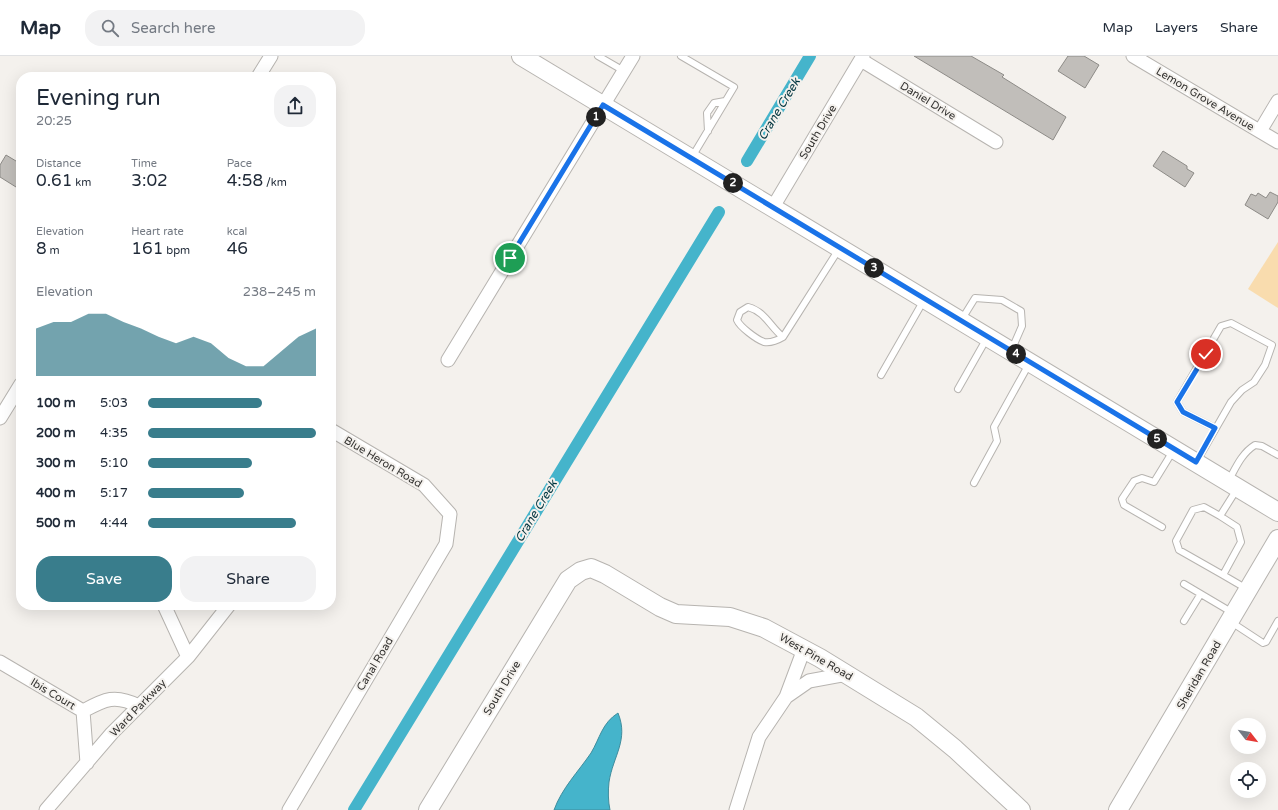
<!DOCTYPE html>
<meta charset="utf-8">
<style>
body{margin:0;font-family:"Varela Round",sans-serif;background:#f2f2f3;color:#1f2937;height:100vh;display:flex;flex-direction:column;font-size:15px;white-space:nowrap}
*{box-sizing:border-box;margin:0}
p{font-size:13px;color:#747a83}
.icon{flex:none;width:22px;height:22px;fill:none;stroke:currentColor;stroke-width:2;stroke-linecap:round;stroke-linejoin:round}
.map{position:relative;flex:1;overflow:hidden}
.drawer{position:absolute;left:16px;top:16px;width:320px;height:538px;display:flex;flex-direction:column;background:#fff;border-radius:16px;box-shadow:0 4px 16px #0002}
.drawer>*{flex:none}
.needle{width:26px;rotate:121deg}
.tools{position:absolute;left:1230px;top:662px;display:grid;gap:8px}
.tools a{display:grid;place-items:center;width:36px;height:36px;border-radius:50%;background:#fff;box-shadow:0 4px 16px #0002;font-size:20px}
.pin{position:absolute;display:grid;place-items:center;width:34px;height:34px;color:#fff;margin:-17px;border:2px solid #fff;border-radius:50%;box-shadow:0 1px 4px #0007}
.km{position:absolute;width:20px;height:20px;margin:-10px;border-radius:50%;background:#222;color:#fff;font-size:11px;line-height:20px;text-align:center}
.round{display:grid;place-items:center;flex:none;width:42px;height:42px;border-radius:16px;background:#f2f2f3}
.summary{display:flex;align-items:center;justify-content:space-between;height:68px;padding:0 20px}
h1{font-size:22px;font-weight:600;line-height:30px}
.figures{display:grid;grid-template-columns:repeat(3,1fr);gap:6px;height:68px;padding:4px 20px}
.figures div{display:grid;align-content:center}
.figures b{font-size:17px;font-weight:600}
.figures small{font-size:11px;font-weight:400}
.figures p{font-size:11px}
.chart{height:112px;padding:8px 20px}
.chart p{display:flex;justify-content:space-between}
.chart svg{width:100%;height:72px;margin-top:4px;fill:#397d8c;opacity:.7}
.button{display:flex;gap:8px;margin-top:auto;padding:8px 20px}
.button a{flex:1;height:46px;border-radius:16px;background:#397d8c;color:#fff;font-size:16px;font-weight:600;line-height:46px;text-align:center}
.button a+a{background:#f2f2f3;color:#1f2937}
ul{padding:0 20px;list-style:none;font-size:13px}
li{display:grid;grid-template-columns:64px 48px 1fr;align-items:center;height:30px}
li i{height:10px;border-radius:5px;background:#397d8c}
header{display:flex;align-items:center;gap:24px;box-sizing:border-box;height:56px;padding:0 20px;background:#fff;border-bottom:1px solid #e0e1e3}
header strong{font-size:19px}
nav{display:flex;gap:22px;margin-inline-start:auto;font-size:14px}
.search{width:280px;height:36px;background:#f2f2f3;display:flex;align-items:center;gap:10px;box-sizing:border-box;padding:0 14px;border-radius:16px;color:#747a83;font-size:15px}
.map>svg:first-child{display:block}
.green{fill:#f9dcae}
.water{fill:#45b4cb;stroke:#408d9d}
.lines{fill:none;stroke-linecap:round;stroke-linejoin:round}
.canal{stroke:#45b4cb;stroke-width:12}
.building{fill:#c1beba;stroke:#8d8b87}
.lane-casing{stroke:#b7b4b0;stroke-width:8}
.street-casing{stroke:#b7b4b0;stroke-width:15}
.secondary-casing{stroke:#b7b4b0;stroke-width:20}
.lane{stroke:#fff;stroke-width:6}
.street{stroke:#fff;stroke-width:13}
.secondary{stroke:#fff;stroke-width:18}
.route-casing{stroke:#fff;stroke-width:8}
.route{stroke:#1a73e8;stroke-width:5}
.labels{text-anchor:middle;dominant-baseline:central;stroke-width:4;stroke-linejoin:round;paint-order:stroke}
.street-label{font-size:11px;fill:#343331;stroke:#f4f1ed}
.water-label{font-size:12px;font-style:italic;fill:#00353f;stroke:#f4f1ed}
</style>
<header>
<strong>Map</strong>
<div class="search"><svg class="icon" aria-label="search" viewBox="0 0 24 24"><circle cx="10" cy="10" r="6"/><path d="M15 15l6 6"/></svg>Search here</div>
<nav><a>Map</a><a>Layers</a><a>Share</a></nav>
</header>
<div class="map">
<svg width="1278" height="754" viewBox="0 0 1278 754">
<rect width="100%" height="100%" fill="#f4f1ed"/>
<path class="green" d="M1278,186V252L1248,233Z"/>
<path class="water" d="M618,657C629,684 613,700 609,726C608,735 608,745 610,754H554C562,732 578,716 591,697C600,682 602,667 618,657Z"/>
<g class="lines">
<path class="canal" d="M747,105L810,0
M354,754L719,156"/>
</g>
<path class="building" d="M914,0H971L1004,19L1002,21L1066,61L1053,84Z
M1068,0H1084L1099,9L1085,32L1058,15Z
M1163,95L1187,110V113L1194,117L1185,131L1153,110Z
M6,99L21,108V123L16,131L0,121V109Z
M1270,136L1278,140V146L1268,163L1245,149L1251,138L1256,140L1258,137L1266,142Z"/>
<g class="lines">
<g class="lane-casing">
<path id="lane" d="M598,0L624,15
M681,0L734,31L692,101
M708,75L707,57L714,47L725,45
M962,263L975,242L1002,244L1021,255L1022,270L1012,293
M783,281C770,271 766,256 748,251L740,256L737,264C740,271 756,283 764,286C770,287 778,284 783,281L839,193
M881,319L924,244
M958,333L987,282
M1197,405L1231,346L1242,334L1254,326L1265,309L1272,289L1231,267L1221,270L1177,346L1183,356L1215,372
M1229,424C1236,411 1242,397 1255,389L1262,390L1278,399
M974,427L997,385L994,371L1029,308
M1237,433L1220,460L1237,471L1241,486L1223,519L1247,533
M1220,460L1204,451L1193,454L1176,485L1179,494L1223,519
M1162,471L1124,449L1122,443L1134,425L1142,422L1154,426L1173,395
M1184,528L1233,557
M1184,565L1200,539
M1231,566L1263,587L1266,586L1278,565"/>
</g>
<g class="street-casing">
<path id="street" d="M1133,0L1278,86
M861,4L996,86
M258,21L271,0
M1260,75L1278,45
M773,151L863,0
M448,304L633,0
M0,362L21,328
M164,549L188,601
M0,606L83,655L87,707
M786,641L809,625L847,618
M83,655C105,643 115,638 139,650
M46,754L112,677L188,601L229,549
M289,754L446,488L450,458L424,429L331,374
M736,754L759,681L786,641L804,593"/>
</g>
<g class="secondary-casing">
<path id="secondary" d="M521,0L1278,456
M428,754L568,524L581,515L591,512L605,518L660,551L676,558L730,561L764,572L820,602L916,661L955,693L1021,754
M1118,754L1278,483"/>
</g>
<use href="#lane" class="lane"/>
<use href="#street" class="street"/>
<use href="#secondary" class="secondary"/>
</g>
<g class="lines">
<g class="route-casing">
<path id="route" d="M510,202L603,49L1196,406L1215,372L1183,356L1177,346L1206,298"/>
</g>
<use href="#route" class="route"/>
</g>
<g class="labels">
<g class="street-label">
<text transform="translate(1205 43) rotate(31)">Lemon Grove Avenue</text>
<text transform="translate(928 45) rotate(31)">Daniel Drive</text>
<text transform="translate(818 76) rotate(-59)">South Drive</text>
<text transform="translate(383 406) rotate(31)">Blue Heron Road</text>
<text transform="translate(816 601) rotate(30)">West Pine Road</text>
<text transform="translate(375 608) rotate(-59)">Canal Road</text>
<text transform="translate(1199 619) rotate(-60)">Sheridan Road</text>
<text transform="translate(502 632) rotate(-59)">South Drive</text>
<text transform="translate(53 638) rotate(31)">Ibis Court</text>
<text transform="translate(138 652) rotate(-46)">Ward Parkway</text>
</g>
<g class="water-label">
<text transform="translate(779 53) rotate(-59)">Crane Creek</text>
<text transform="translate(536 455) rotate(-59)">Crane Creek</text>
</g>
</g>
</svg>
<div class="tools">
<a><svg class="needle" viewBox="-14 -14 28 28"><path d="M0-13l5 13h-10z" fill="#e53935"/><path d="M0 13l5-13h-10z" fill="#747a83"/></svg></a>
<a><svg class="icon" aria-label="locate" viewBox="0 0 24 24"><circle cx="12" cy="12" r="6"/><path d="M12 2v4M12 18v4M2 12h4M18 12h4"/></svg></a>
</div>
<div class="pin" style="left:510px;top:202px;background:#1e9e55"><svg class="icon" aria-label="arrive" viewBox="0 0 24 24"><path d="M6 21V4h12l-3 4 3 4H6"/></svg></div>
<div class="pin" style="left:1206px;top:298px;background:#d93025"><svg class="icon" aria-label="check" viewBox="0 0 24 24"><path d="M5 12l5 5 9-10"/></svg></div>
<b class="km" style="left:596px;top:61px">1</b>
<b class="km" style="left:733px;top:127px">2</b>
<b class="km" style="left:874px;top:212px">3</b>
<b class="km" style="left:1016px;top:298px">4</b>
<b class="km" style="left:1157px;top:383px">5</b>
<section class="drawer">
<div class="summary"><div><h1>Evening run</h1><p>20:25</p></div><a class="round"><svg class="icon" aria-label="share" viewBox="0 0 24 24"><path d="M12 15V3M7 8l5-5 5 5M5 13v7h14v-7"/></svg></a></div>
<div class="figures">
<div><p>Distance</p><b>0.61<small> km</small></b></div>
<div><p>Time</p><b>3:02</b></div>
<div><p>Pace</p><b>4:58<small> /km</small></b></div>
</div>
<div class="figures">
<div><p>Elevation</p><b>8<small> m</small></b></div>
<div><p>Heart rate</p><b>161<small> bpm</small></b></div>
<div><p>kcal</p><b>46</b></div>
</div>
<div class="chart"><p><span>Elevation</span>238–245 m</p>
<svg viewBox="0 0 160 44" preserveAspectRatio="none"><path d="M0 44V15L10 11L20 11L30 6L40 6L50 11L60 15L70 20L80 24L90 20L100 24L110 33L120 38L130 38L140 29L150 20L160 15V44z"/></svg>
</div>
<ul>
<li><b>100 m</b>5:03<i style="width:68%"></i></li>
<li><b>200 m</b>4:35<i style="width:100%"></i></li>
<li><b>300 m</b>5:10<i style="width:62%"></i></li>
<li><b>400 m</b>5:17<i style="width:57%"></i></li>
<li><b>500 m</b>4:44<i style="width:88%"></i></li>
</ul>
<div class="button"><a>Save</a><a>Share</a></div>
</section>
</div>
